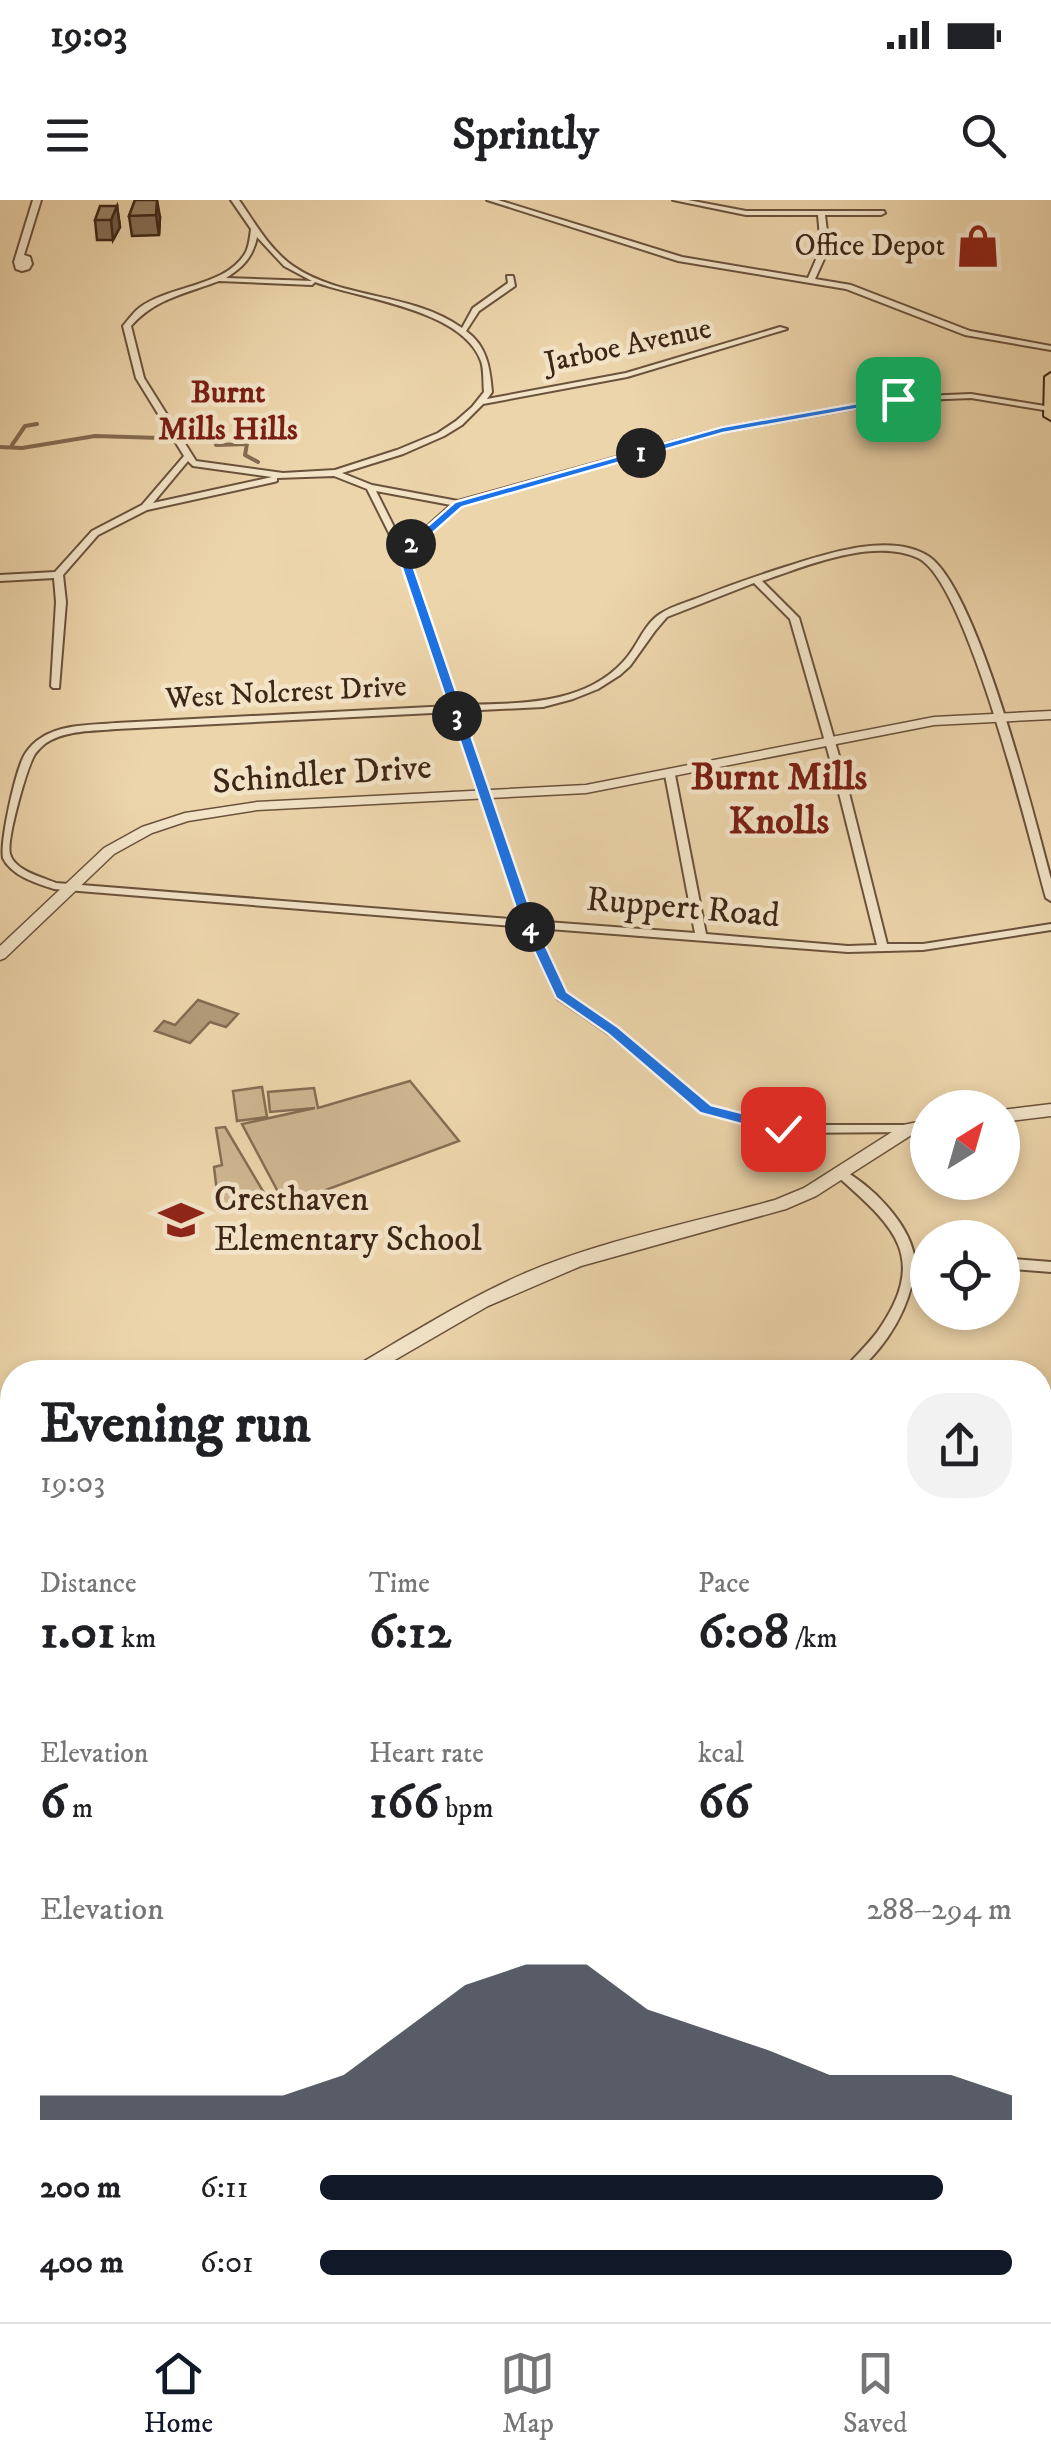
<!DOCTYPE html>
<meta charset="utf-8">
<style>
body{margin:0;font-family:"IM FELL DW Pica",serif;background:#f2f2f2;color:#202124;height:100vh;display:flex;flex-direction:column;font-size:38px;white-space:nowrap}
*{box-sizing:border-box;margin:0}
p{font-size:32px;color:#757577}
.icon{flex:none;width:55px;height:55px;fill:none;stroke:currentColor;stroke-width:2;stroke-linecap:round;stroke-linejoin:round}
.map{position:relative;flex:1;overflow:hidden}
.sheet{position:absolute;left:0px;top:1160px;width:1052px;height:962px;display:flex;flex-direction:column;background:#fff;border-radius:40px 40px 0 0;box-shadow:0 5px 15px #0003}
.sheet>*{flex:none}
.needle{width:65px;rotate:37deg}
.controls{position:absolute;left:910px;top:890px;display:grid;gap:20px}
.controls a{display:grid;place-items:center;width:110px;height:110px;border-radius:50%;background:#fff;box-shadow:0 5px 15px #0003;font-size:50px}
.pin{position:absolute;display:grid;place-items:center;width:85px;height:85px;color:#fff;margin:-42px;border-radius:20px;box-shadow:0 5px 15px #0006}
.km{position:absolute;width:50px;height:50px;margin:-25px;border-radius:50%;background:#222;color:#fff;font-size:28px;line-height:50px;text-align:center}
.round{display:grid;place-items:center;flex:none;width:105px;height:105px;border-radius:40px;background:#f2f2f2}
.summary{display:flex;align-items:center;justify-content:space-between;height:170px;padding:0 40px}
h1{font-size:55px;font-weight:700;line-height:75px}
.metrics{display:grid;grid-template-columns:repeat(3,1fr);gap:15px;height:170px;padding:10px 40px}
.metrics div{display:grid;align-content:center}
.metrics b{font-size:50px;font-weight:700}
.metrics small{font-size:28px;font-weight:400}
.metrics p{font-size:28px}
.chart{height:280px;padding:20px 40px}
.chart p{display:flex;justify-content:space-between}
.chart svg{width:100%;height:180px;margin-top:10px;fill:#111827;opacity:.7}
ul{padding:0 40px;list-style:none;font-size:32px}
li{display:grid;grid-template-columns:160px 120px 1fr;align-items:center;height:75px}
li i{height:25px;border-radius:12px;background:#111827}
.status{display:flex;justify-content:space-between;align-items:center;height:70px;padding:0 50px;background:#fff;direction:ltr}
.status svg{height:28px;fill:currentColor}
header{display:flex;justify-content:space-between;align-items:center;height:130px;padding:0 40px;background:#fff;font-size:45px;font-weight:700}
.dock{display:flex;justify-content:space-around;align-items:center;height:140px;border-top:2px solid #e0e0e0;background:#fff;font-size:28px;color:#757577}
.dock a{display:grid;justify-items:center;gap:5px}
.dock .on{color:#111827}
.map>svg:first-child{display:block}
.green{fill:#cfb792;stroke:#866e54;stroke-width:2.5}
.water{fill:#b29a79;stroke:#846c52;stroke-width:2.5}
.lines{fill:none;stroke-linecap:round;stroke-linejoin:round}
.stream{stroke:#846c52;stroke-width:4}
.minor-casing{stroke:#6a523c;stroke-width:4}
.tertiary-casing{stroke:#6a523c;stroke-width:3}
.primary-casing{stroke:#3e2617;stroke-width:4}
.minor{fill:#f3e4c8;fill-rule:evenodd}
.tertiary{fill:#f3e4c8;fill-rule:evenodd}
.primary{fill:#edd5ab;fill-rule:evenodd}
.wall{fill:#846f56;stroke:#3e2617;stroke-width:2.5}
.shaded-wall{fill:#6b5a46;stroke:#3e2617;stroke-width:2.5}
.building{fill:#998164;stroke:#3e2617;stroke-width:2.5}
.route{fill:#1a73e8;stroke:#fff;stroke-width:2.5}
.labels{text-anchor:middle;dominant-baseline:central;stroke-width:9;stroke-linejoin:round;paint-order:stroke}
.far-poi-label{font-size:30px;fill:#3e2617;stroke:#f3e4c8;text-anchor:end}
.far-street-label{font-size:30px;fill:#3e2617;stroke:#f3e4c8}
.far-neighbourhood-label{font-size:32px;font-weight:bold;fill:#7a1f14;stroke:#f3e4c8}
.street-label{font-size:35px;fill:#3e2617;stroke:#f3e4c8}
.poi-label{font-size:35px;fill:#3e2617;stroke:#f3e4c8;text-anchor:start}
.neighbourhood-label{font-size:38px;font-weight:bold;fill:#7a1f14;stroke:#f3e4c8}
</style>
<div class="status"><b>19:03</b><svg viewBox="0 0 49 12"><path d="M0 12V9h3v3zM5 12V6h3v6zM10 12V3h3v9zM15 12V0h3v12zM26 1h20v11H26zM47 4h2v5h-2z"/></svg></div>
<header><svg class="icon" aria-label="menu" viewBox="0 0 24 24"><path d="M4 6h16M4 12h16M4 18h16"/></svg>Sprintly<svg class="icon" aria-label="search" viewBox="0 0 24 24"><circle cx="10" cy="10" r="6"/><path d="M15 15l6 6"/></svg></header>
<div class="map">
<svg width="1051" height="2122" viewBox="0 0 1051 2122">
<rect width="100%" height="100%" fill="#edd5ab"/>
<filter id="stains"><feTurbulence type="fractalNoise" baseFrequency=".002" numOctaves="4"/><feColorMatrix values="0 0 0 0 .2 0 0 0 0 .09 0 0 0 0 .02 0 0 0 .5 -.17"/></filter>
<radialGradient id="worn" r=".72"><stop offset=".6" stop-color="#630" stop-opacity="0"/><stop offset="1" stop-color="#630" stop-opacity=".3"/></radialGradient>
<path class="green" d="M410,881L459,941L285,1005L242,924L315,908L270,912L268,892L314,888L318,908Z
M262,887L267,917L237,921L233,891Z
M225,927L270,1003L219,1009L214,967L222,965L216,928Z"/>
<path class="water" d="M198,800L238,814L226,827L210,822L190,843L155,831L164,821L175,825Z"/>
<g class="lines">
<path class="stream" d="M185,235L212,232L216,245L247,244L245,255L258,262
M12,245L25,226L37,224
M0,247L22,248L95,236L161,238"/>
<g class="minor-casing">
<path id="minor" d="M33,0H41L24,55L30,57L32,64L29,69L22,71L16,69L14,62Z
M231,0H239C255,23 269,49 293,66C342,100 412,92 462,128L473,108L508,83L507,76H513L515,86L479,111L466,131C487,146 490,168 492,192L487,199L626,173L780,127L787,129L627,177L483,204L462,225L444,236L403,254L342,273L372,285L458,301L722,228L898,197L971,194L1051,207L1050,211L971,198L898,201L723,232L461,306L408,354L459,505C515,503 581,507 623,462C637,448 643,425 660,414C670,407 684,403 695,399C725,387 756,376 788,366C826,354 890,332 928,356C977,387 1034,616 1051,679V701L1046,698C1029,638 967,381 918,358C874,337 805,366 762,381L799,418L844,573L887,744H923L1051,724V730L923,750L848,752L536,728L566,793L617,828L710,906L783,925H909L913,926L915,929L913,932L783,933L702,912L609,834L557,798L524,727L54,689C36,683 12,676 3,658C0,642 15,571 25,554C29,548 34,542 41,538C62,524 92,525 116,523L450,506L399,353L367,289L334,276L277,278V281L274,282L147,310L98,335L63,375L66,402L59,488H53L51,486L56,402L54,378L0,381V375L55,372L92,331L142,305L184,256L136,178L123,126C128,120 133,113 139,108C169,85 227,87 246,52C249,46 250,37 251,29ZM257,37L284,66L312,81L226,78C243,67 253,57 257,37ZM219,81L312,85L315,82C361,99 462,109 481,161C484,169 483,182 484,192L472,207L456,221L438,233L397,250L335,270L283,273L196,261L144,178L131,126C156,98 185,94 219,81ZM188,261L193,266L272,277L153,303ZM376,291L451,305L404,347ZM754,383L790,419L834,573L877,745L848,746L706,734L675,575L670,572L665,575L695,733L533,721L461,511L543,507L573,499L598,489L620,475L630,466L655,431L667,417ZM452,512L522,720L56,683C42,677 15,671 10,654C6,640 27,567 35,554C38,550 42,546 46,543C66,530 93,531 116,529Z
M487,0H498L682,57L808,78L821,48L818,15H746L673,0H688L746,11H884L885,13L881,15H825L829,48L815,79L851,85L970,131L1051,146V150L965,135L846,89L678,61Z
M841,969C870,984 908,1022 914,1055H928V1065H915C911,1107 888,1144 857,1172H842C853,1158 867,1146 878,1131C930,1056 893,1026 837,976L835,973Z
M1002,1058L1051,1062V1072L1002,1068Z
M1051,1301V1314L1040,1319V1306Z
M0,1407C13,1411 12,1422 12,1434C0,1430 0,1419 0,1407Z
M12,1772V1790L0,1798V1780Z
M173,2110H191L188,2122H170Z
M603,2110H621L625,2122H607Z
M928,2110H946L947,2122H929Z"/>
</g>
<g class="tertiary-casing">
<path id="tertiary" d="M1051,511V519L934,525L586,593L257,610L188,621L152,633L114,654L5,758L0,760V746L104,648L142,627L185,613L257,602L586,585L934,517Z
M1051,904V916L1002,922V910Z
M928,920V932L913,934L816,996L786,1009L581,1066L488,1106L374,1172H351L354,1167C409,1135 464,1100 523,1074C602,1040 691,1023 775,1000L804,988L903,925Z
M12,1359V1376L0,1381V1364Z"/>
</g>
<g class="primary-casing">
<path id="primary" d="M1051,173V220L1044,216L1045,177Z"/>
</g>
<use href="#minor" class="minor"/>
<use href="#tertiary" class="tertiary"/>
<use href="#primary" class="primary"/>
</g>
<path class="wall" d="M135,0L160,17L159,35L132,36L129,16Z
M117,6L120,27L113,40H97L95,20Z"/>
<path class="shaded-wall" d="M157,0L160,17L159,35L156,15Z
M117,6L120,27L113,40L111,20Z"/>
<path class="building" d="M135,0H157L156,15L129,16Z
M100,6H117L111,20H95Z"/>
<path class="route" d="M898,196L901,201L723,233L462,307L409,354L535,723L567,792L618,827L711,905L789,925V933L783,935L700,913L608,834L556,798L521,723L397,353L455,302L722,227Z"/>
<defs>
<g id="shop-bare" transform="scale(3.45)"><path d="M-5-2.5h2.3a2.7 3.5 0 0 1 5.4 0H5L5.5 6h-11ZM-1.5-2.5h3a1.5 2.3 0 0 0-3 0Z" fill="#8f2418" stroke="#f3e4c8" stroke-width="2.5" paint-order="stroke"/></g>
<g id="school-bare" transform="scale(3.45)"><path d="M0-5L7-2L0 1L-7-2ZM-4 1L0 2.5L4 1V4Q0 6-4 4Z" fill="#8f2418" stroke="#f3e4c8" stroke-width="2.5" paint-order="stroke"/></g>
</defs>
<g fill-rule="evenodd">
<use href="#shop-bare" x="978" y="46"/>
<use href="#school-bare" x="181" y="1020"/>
</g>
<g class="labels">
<g class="far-poi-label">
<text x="945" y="46">Office Depot</text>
</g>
<g class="far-street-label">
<text transform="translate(628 146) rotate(-12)">Jarboe Avenue</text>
<text transform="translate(286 493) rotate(-3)">West Nolcrest Drive</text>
</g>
<g class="far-neighbourhood-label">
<text x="228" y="193">Burnt<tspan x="228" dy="37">Mills Hills</tspan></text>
</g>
<g class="street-label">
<text transform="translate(322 575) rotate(-4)">Schindler Drive</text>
<text transform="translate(683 708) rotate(5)">Ruppert Road</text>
</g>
<g class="poi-label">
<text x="214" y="1000">Cresthaven<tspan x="214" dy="40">Elementary School</tspan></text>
</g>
<g class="neighbourhood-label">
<text x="779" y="578">Burnt Mills<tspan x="779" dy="44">Knolls</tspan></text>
</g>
</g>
<rect width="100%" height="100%" filter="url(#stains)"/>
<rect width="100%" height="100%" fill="url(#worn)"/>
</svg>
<div class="controls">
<a><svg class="needle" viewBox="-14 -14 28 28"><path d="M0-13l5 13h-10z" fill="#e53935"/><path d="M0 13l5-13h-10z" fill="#757577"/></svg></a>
<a><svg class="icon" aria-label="locate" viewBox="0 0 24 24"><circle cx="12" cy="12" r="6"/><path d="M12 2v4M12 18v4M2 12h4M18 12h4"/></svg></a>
</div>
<div class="pin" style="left:898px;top:199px;background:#1e9e55"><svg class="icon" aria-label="arrive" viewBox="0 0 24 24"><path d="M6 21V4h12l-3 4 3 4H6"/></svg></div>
<div class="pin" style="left:783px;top:929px;background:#d93025"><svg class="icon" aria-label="check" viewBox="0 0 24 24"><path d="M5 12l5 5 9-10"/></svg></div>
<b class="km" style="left:641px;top:253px">1</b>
<b class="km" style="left:411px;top:344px">2</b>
<b class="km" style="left:457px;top:516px">3</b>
<b class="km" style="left:530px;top:727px">4</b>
<section class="sheet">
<div class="summary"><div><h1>Evening run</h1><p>19:03</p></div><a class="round"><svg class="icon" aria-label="share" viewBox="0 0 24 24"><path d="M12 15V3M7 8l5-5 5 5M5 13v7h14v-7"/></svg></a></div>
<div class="metrics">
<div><p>Distance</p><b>1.01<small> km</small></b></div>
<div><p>Time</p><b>6:12</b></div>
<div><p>Pace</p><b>6:08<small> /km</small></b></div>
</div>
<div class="metrics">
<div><p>Elevation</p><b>6<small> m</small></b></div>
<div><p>Heart rate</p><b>166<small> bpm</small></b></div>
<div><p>kcal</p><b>66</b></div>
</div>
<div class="chart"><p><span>Elevation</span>288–294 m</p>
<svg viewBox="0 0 160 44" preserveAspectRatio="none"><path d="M0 44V38L10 38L20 38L30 38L40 38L50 33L60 22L70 11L80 6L90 6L100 17L110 22L120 27L130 33L140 33L150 33L160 38V44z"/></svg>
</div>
<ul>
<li><b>200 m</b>6:11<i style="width:90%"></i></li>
<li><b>400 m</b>6:01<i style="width:100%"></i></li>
</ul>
</section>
</div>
<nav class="dock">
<a class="on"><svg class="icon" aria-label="home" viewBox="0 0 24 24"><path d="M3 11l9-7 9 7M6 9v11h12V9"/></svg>Home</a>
<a><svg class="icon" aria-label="map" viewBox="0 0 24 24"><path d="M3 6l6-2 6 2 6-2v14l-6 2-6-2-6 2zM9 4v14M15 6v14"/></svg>Map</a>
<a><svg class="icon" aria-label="saved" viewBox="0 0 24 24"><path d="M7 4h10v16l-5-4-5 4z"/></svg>Saved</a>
</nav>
